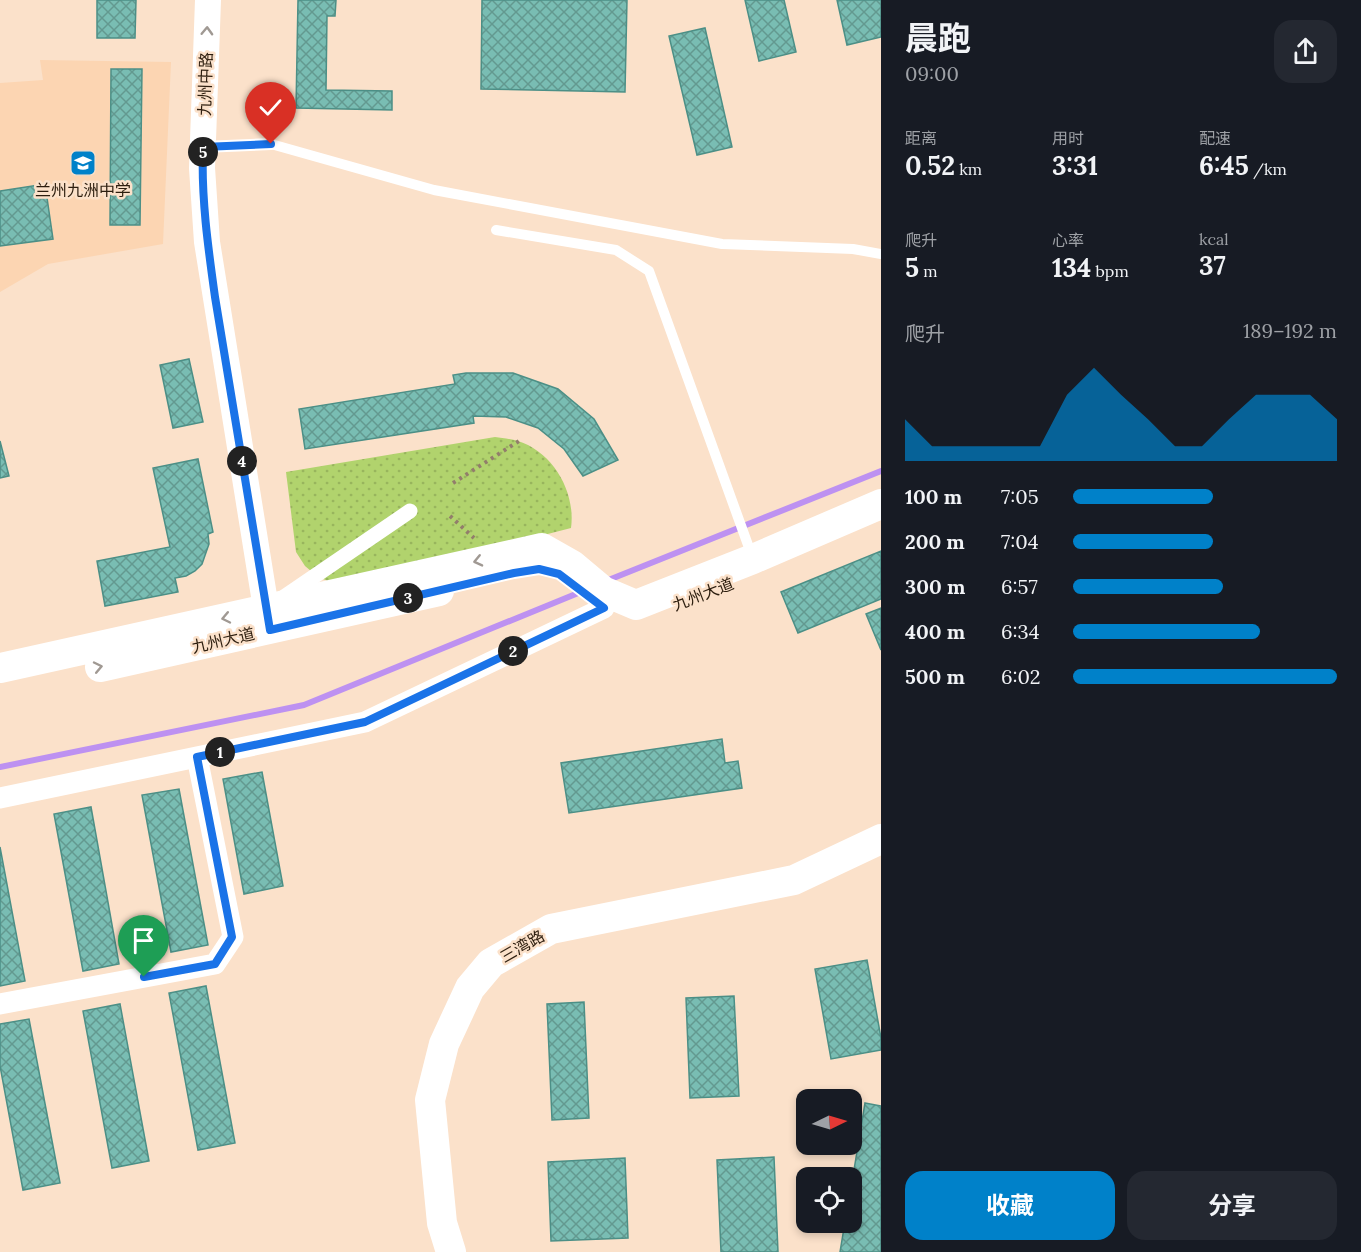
<!DOCTYPE html>
<html lang="zh">
<meta charset="utf-8">
<style>
body{margin:0;font-family:Lora,"Noto Sans SC",serif;background:#242831;color:#f1f3f6;height:100vh;display:flex;flex-direction:column;font-size:22px;white-space:nowrap}
*{box-sizing:border-box;margin:0}
p{font-size:20px;color:#9ea1a6}
.icon{flex:none;width:33px;height:33px;fill:none;stroke:currentColor;stroke-width:2;stroke-linecap:round;stroke-linejoin:round}
.map{position:relative;flex:1;overflow:hidden}
.panel{display:flex;flex-direction:column;background:#171b24;width:480px}
.panel>*{flex:none}
.needle{width:39px;rotate:85deg}
.tools{position:absolute;left:796px;top:1089px;display:grid;gap:12px}
.tools a{display:grid;place-items:center;width:66px;height:66px;border-radius:12px;background:#171b24;box-shadow:0 3px 9px #0003;font-size:30px}
.pin{position:absolute;display:grid;place-items:center;width:51px;height:51px;color:#fff;margin:-62px -26px;border-radius:50% 50% 50% 0;rotate:-45deg;box-shadow:0 0 6px #0007}
.pin .icon{rotate:45deg}
.km{position:absolute;width:30px;height:30px;margin:-15px;border-radius:50%;background:#222;color:#fff;font-size:16px;line-height:30px;text-align:center}
.round{display:grid;place-items:center;flex:none;width:63px;height:63px;border-radius:18px;background:#242831}
.summary{display:flex;align-items:center;justify-content:space-between;height:102px;padding:0 24px}
h1{font-size:33px;font-weight:700;line-height:45px}
.metrics{display:grid;grid-template-columns:repeat(3,1fr);gap:9px;height:102px;padding:6px 24px}
.metrics div{display:grid;align-content:center}
.metrics b{font-size:26px;font-weight:700}
.metrics small{font-size:16px;font-weight:400}
.metrics p{font-size:16px}
.chart{height:168px;padding:12px 24px}
.chart p{display:flex;justify-content:space-between}
.chart svg{width:100%;height:108px;margin-top:6px;fill:#0081c9;opacity:.7}
.cta{display:flex;gap:12px;margin-top:auto;padding:12px 24px}
.cta a{flex:1;height:69px;border-radius:18px;background:#0081c9;color:#fff;font-size:24px;font-weight:700;line-height:69px;text-align:center}
.cta a+a{background:#242831;color:#f1f3f6}
ul{padding:0 24px;list-style:none;font-size:20px}
li{display:grid;grid-template-columns:96px 72px 1fr;align-items:center;height:45px}
li i{height:15px;border-radius:8px;background:#0081c9}
main{display:flex;flex:1;min-height:0}
.map>svg:first-child{display:block}
.built{fill:#fcd5b2}
.green{fill:url(#green-dots)}
.lines{fill:none;stroke-linecap:round;stroke-linejoin:round}
.stream{stroke:#bd91f1;stroke-width:6}
.building{fill:url(#building-cross-hatch);stroke:#4c8f86;stroke-width:1.5}
.path{stroke:#927e6b;stroke-width:4;stroke-dasharray:3 4.5;stroke-linecap:butt}
.service{stroke:#fff;stroke-width:10}
.pedestrian{stroke:#fff;stroke-width:15}
.minor{stroke:#fff;stroke-width:21}
.tertiary{stroke:#fff;stroke-width:26}
.secondary{stroke:#fff;stroke-width:30}
.oneway{stroke:#a09993}
.route-casing{stroke:#fff;stroke-width:12}
.route{stroke:#1a73e8;stroke-width:8}
.labels{text-anchor:middle;dominant-baseline:central;stroke-width:5;stroke-linejoin:round;paint-order:stroke}
.street-label{font-size:16px;fill:#2c1d0e;stroke:#fbe1ca}
.poi-label{font-size:16px;fill:#2c1d0e;stroke:#fbe1ca}
</style>
<main>
<div class="map">
<svg width="881" height="1252" viewBox="0 0 881 1252">
<defs>
<pattern id="green-dots" width="8" height="8" patternUnits="userSpaceOnUse" patternTransform="scale(1.5)"><rect width="8" height="8" fill="#b1d36d"/><path d="M2 2h.1M6 6h.1" fill="none" stroke="#98b55d" stroke-width="1.8" stroke-linecap="round"/></pattern>
<pattern id="building-cross-hatch" width="8" height="8" patternUnits="userSpaceOnUse" patternTransform="scale(1.5)"><rect width="8" height="8" fill="#79bdb3"/><path d="M0 0l8 8M0 8l8-8" fill="none" stroke="#639990"/></pattern>
</defs>
<rect width="100%" height="100%" fill="#fbe1ca"/>
<path class="built" d="M40,60L171,62L163,244L48,264L0,292V83L43,80Z"/>
<path class="green" d="M495,437C502,438 511,439 518,441C553,452 576,492 571,528L350,585L333,583L318,577L305,566L296,552L286,472Z"/>
<g class="lines">
<path class="stream" d="M606,581L881,471
M0,767L304,705L588,589"/>
</g>
<path class="building" d="M97,0H136L135,38H97Z
M298,0H336L335,16H327L326,90L392,91V110L296,108Z
M482,0H627L625,92L481,89Z
M745,0H784L796,52L759,61Z
M837,0H881V37L847,45Z
M705,28L732,147L697,155L669,36Z
M111,69H142L140,225H110Z
M45,184L53,239L0,246V191Z
M189,359L203,422L173,428L160,365Z
M466,373H513L558,389L594,419L618,460L583,476L564,449L538,428L506,417L473,416L474,423L305,449L299,409L455,384L453,375Z
M0,441L9,476L0,478Z
M198,459L213,532L208,534L209,544L202,564L195,571L186,576L175,578L178,592L105,606L97,561L170,547L153,468Z
M881,551V599L798,633L781,592Z
M881,608V650L866,614Z
M722,739L725,763L738,761L742,788L569,813L561,763Z
M262,772L283,886L244,894L223,779Z
M179,789L208,945L171,952L142,795Z
M91,807L119,964L83,971L54,814Z
M0,847L25,981L0,986Z
M867,960L881,1038V1050L831,1059L815,969Z
M206,986L235,1143L198,1150L169,993Z
M734,996L739,1096L690,1098L686,998Z
M584,1002L589,1118L552,1120L547,1004Z
M120,1004L149,1161L112,1168L83,1011Z
M29,1019L60,1183L23,1190L0,1066V1024Z
M865,1103L881,1106V1252H840L845,1222H852V1182Z
M774,1157L778,1252H721L717,1160Z
M625,1158L628,1238L551,1241L548,1162Z"/>
<g class="lines">
<path class="path" d="M453,483L519,441
M450,516L474,538"/>
<path class="service" d="M203,147L271,144L434,190L722,244L853,249L881,254
M496,230L616,250L649,271L752,556"/>
<path class="pedestrian" d="M284,597L410,511"/>
<path class="minor" d="M0,798L365,722L604,608
M0,1004L215,964L233,937L197,757"/>
<path class="tertiary" d="M208,0L202,168L207,242L269,627"/>
<path class="secondary" d="M100,667L439,591
M0,668L542,548L572,565L603,591L636,605L753,559L881,504
M451,1252L442,1223L430,1100L444,1044L470,988L491,963L551,929L794,880L881,839"/>
</g>
<defs><path id="oneway-chevron" d="M-2-3.5L2.5 0L-2 3.5" fill="none" stroke-width="1.6" stroke-linecap="round" stroke-linejoin="round" transform="scale(1.5)"/></defs>
<g class="oneway">
<use href="#oneway-chevron" transform="translate(207 31) rotate(-88)"/>
<use href="#oneway-chevron" transform="translate(478 561) rotate(167)"/>
<use href="#oneway-chevron" transform="translate(226 618) rotate(168)"/>
<use href="#oneway-chevron" transform="translate(98 667) rotate(-12)"/>
</g>
<g class="lines">
<g class="route-casing">
<path id="route" d="M144,977L215,964L232,937L197,757L365,722L604,608L559,574L539,569L514,573L270,630L215,297C208,247 201,197 203,147L271,144"/>
</g>
<use href="#route" class="route"/>
</g>
<defs>
<g id="school-square" transform="scale(1.35)"><rect x="-9" y="-9" width="18" height="18" rx="4" fill="#0081c9" stroke="#fbe1ca"/><path d="M0-5L7-2L0 1L-7-2ZM-4 1L0 2.5L4 1V4Q0 6-4 4Z" fill="#fff"/></g>
</defs>
<g fill-rule="evenodd">
<use href="#school-square" x="83" y="163"/>
</g>
<g class="labels">
<g class="street-label">
<text transform="translate(205 84) rotate(-88)">九州中路</text>
<text transform="translate(703 594) rotate(-21)">九州大道</text>
<text transform="translate(223 640) rotate(-13)">九州大道</text>
<text transform="translate(522 946) rotate(-30)">三湾路</text>
</g>
<g class="poi-label">
<text x="83" y="190">兰州九洲中学</text>
</g>
</g>
</svg>
<div class="tools">
<a><svg class="needle" viewBox="-14 -14 28 28"><path d="M0-13l5 13h-10z" fill="#e53935"/><path d="M0 13l5-13h-10z" fill="#9ea1a6"/></svg></a>
<a><svg class="icon" aria-label="locate" viewBox="0 0 24 24"><circle cx="12" cy="12" r="6"/><path d="M12 2v4M12 18v4M2 12h4M18 12h4"/></svg></a>
</div>
<div class="pin" style="left:144px;top:977px;background:#1e9e55"><svg class="icon" aria-label="arrive" viewBox="0 0 24 24"><path d="M6 21V4h12l-3 4 3 4H6"/></svg></div>
<div class="pin" style="left:271px;top:144px;background:#d93025"><svg class="icon" aria-label="check" viewBox="0 0 24 24"><path d="M5 12l5 5 9-10"/></svg></div>
<b class="km" style="left:220px;top:752px">1</b>
<b class="km" style="left:513px;top:651px">2</b>
<b class="km" style="left:408px;top:598px">3</b>
<b class="km" style="left:242px;top:461px">4</b>
<b class="km" style="left:203px;top:152px">5</b>
</div>
<section class="panel">
<div class="summary"><div><h1>晨跑</h1><p>09:00</p></div><a class="round"><svg class="icon" aria-label="share" viewBox="0 0 24 24"><path d="M12 15V3M7 8l5-5 5 5M5 13v7h14v-7"/></svg></a></div>
<div class="metrics">
<div><p>距离</p><b>0.52<small> km</small></b></div>
<div><p>用时</p><b>3:31</b></div>
<div><p>配速</p><b>6:45<small> /km</small></b></div>
</div>
<div class="metrics">
<div><p>爬升</p><b>5<small> m</small></b></div>
<div><p>心率</p><b>134<small> bpm</small></b></div>
<div><p>kcal</p><b>37</b></div>
</div>
<div class="chart"><p><span>爬升</span>189–192 m</p>
<svg viewBox="0 0 160 44" preserveAspectRatio="none"><path d="M0 44V27L10 38L20 38L30 38L40 38L50 38L60 17L70 6L80 17L90 27L100 38L110 38L120 27L130 17L140 17L150 17L160 27V44z"/></svg>
</div>
<ul>
<li><b>100 m</b>7:05<i style="width:53%"></i></li>
<li><b>200 m</b>7:04<i style="width:53%"></i></li>
<li><b>300 m</b>6:57<i style="width:57%"></i></li>
<li><b>400 m</b>6:34<i style="width:71%"></i></li>
<li><b>500 m</b>6:02<i style="width:100%"></i></li>
</ul>
<div class="cta"><a>收藏</a><a>分享</a></div>
</section>
</main>
